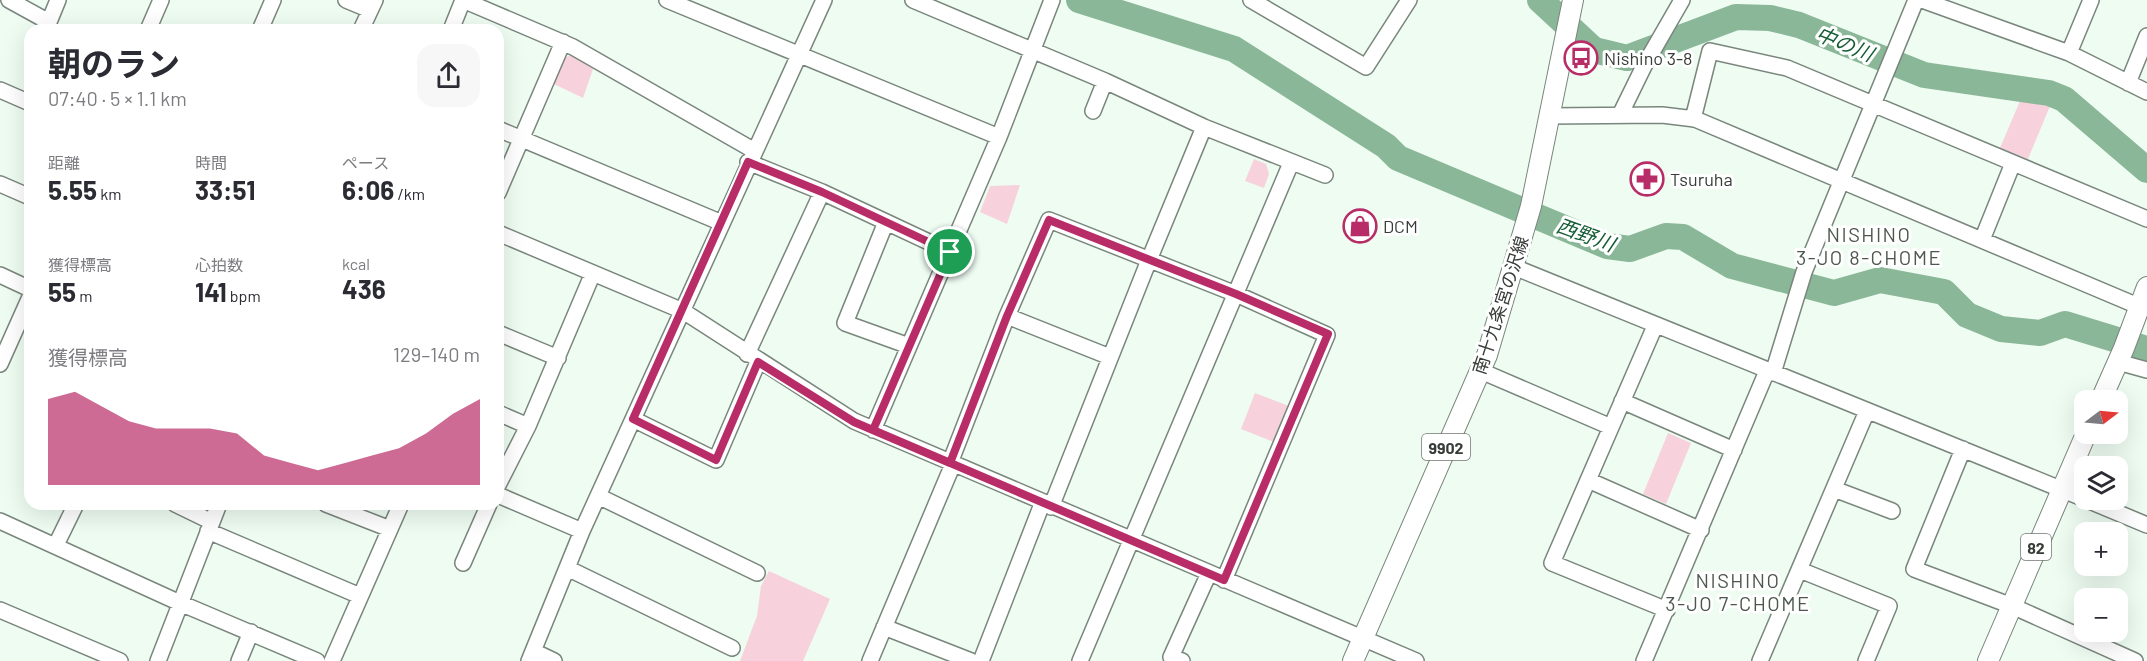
<!DOCTYPE html>
<html lang="ja">
<meta charset="utf-8">
<style>
body{margin:0;font-family:Barlow,"Noto Sans JP",sans-serif;background:#f7f7f7;color:#2b2b33;height:100vh;display:flex;flex-direction:column;font-size:22px;white-space:nowrap}
*{box-sizing:border-box;margin:0}
p{font-size:20px;color:#7c7c81}
.icon{flex:none;width:33px;height:33px;fill:none;stroke:currentColor;stroke-width:2;stroke-linecap:round;stroke-linejoin:round}
.map{position:relative;flex:1;overflow:hidden}
.side{position:absolute;left:24px;top:24px;width:480px;height:486px;display:flex;flex-direction:column;background:#fff;border-radius:18px;box-shadow:0 6px 24px #0002}
.side>*{flex:none}
.needle{width:39px;rotate:74deg}
.controls{position:absolute;left:2074px;top:390px;display:grid;gap:12px}
.controls a{display:grid;place-items:center;width:54px;height:54px;border-radius:12px;background:#fff;box-shadow:0 6px 24px #0002;font-size:30px}
.pin{position:absolute;display:grid;place-items:center;width:51px;height:51px;color:#fff;margin:-26px;border:3px solid #fff;border-radius:50%;box-shadow:0 2px 6px #0007}
.round{display:grid;place-items:center;flex:none;width:63px;height:63px;border-radius:18px;background:#f7f7f7}
.summary{display:flex;align-items:center;justify-content:space-between;height:102px;padding:0 24px}
h1{font-size:33px;font-weight:700;line-height:45px}
.figures{display:grid;grid-template-columns:repeat(3,1fr);gap:9px;height:102px;padding:6px 24px}
.figures div{display:grid;align-content:center}
.figures b{font-size:26px;font-weight:700}
.figures small{font-size:16px;font-weight:400}
.figures p{font-size:16px}
.chart{height:168px;padding:12px 24px}
.chart p{display:flex;justify-content:space-between}
.chart svg{width:100%;height:108px;margin-top:6px;fill:#b82d67;opacity:.7}
.map>svg:first-child{display:block}
.green{fill:#f7d2dc}
.lines{fill:none;stroke-linecap:round;stroke-linejoin:round}
.river{stroke:#8ab798;stroke-width:26}
.minor-casing{stroke:#79867c;stroke-width:18}
.major-casing{stroke:#79867c;stroke-width:22}
.minor{stroke:#fff;stroke-width:15}
.major{stroke:#fff;stroke-width:20}
.route-casing{stroke:#fff;stroke-width:12}
.route{stroke:#b82d67;stroke-width:8}
.labels{text-anchor:middle;dominant-baseline:central;stroke-width:6;stroke-linejoin:round;paint-order:stroke}
.shield{fill:#fff;stroke:#737674;stroke-width:1.5}
.shield-label{font-size:16px;font-weight:bold;fill:#373c38}
.poi-label{font-size:18px;fill:#373c38;stroke:#fff;text-anchor:start}
.street-label{font-size:18px;fill:#373c38;stroke:#fff}
.water-label{font-size:20px;font-style:italic;fill:#145c34;stroke:#fff}
.neighbourhood-label{font-size:20px;letter-spacing:1.5px;fill:#4c584f;stroke:#fff}
</style>
<div class="map">
<svg width="2147" height="661" viewBox="0 0 2147 661">
<rect width="100%" height="100%" fill="#eefcf2"/>
<path class="green" d="M571,55L593,69L583,98L554,84L564,58Z
M2020,101L2050,106L2028,159L2000,148Z
M1254,159L1266,164L1269,174L1264,188L1245,181Z
M1020,185L1007,224L980,212L990,186Z
M1255,393L1289,406L1274,442L1241,429Z
M1668,433L1691,443L1666,504L1643,494Z
M769,571L830,599L803,661H740L757,616L761,586Z"/>
<g class="lines">
<path class="river" d="M1079,0L1234,49L1386,146L1398,158L1607,246L1630,249L1666,236L1683,237L1732,266L1834,293L1880,280L1944,292L1967,315L2001,329L2040,333L2065,324L2147,349
M1540,0L1594,50L1627,58L1736,17L1770,18L1799,25L1924,75L2049,93L2064,99L2147,170"/>
<g class="minor-casing">
<path id="minor" d="M9,0L49,22L58,0
M346,0L370,10
M463,0L573,47L753,150
M667,0L999,137
M913,0L1105,81L1204,127L1325,175
M1251,0L1366,67L1409,0
M1922,0L2069,53L2147,92
M148,30L161,0
M260,30L273,0
M361,30L375,0
M451,30L463,0
M2069,53L2091,0
M2128,83L2147,36
M0,90L30,103
M1093,111L1105,81
M1620,115L1644,66L1682,0
M1548,116L1662,115L1695,119L2138,306
M1693,119L1710,51L1787,68L2147,219
M498,129L722,223
M748,162L822,192L950,252
M0,184L30,197
M498,193L563,42
M886,222L845,323L909,346
M498,233L683,311L854,421L1416,661
M1982,240L2013,163
M1514,267L2085,499
M0,275L30,289
M1007,316L1049,220L1236,294L1327,335L1224,580
M1655,326L1552,563L1667,610
M498,333L558,358
M747,354L822,192
M2118,362L2147,370
M0,364L30,297
M1481,371L1611,427
M1773,373L1804,272L1916,0
M1622,401L1734,450
M498,413L528,426
M633,419L716,460L758,362
M873,430L999,137L1052,0
M1963,449L1914,569L2012,606L2135,661
M950,463L1007,316L1110,357
M1588,480L1701,530
M498,485L528,426L593,273
M1834,489L1892,511
M498,495L582,531
M598,496L757,573
M2087,500L2147,525
M175,504L212,522
M326,504L390,529
M1051,507L1149,260L1204,127
M0,521L180,603L317,661
M208,531L360,596
M56,545L76,504
M463,563L489,504
M567,568L732,648
M1800,570L1889,606L1866,661
M0,610L120,661
M884,627L971,661
M533,651L554,661
M158,661L219,504
M239,661L251,632
M332,661L401,504
M529,661L582,531L824,0
M870,661L953,464
M981,661L1042,504
M1080,661L1291,163
M1182,661L1171,657L1209,573
M1644,661L1767,371
M1760,661L1867,411"/>
</g>
<g class="major-casing">
<path id="major" d="M2101,400L2124,348L2147,287
M1353,661L1487,355L1531,206L1573,0
M1988,661L2086,434"/>
</g>
<use href="#minor" class="minor"/>
<use href="#major" class="major"/>
</g>
<g class="lines">
<g class="route-casing">
<path id="route" d="M950,252L822,192L748,162L633,419L716,460L758,362L854,422L950,463L1007,316L1049,220L1236,294L1328,334L1224,580L873,430L950,252"/>
</g>
<use href="#route" class="route"/>
</g>
<defs>
<g id="bus-ring" transform="scale(1.725)"><circle r="9.5" fill="#fff" stroke="#b82d67" stroke-width="1.5"/><path d="M-5-6H5V4H4V6H2V4H-2V6H-4V4H-5ZM-3.5-4V0h7V-4ZM-3.5 1.2v1.5H-2V1.2ZM2 1.2v1.5H3.5V1.2Z" fill="#b82d67"/></g>
<g id="pharmacy-ring" transform="scale(1.725)"><circle r="9.5" fill="#fff" stroke="#b82d67" stroke-width="1.5"/><path d="M-2-6h4v4h4v4h-4v4h-4v-4h-4v-4h4Z" fill="#b82d67"/></g>
<g id="shop-ring" transform="scale(1.725)"><circle r="9.5" fill="#fff" stroke="#b82d67" stroke-width="1.5"/><path d="M-5-2.5h2.3a2.7 3.5 0 0 1 5.4 0H5L5.5 6h-11ZM-1.5-2.5h3a1.5 2.3 0 0 0-3 0Z" fill="#b82d67"/></g>
</defs>
<g fill-rule="evenodd">
<use href="#bus-ring" x="1581" y="58"/>
<use href="#pharmacy-ring" x="1647" y="179"/>
<use href="#shop-ring" x="1360" y="226"/>
</g>
<g class="labels">
<g class="shield">
<rect x="1422" y="434" width="48" height="26" rx="4.5"/>
<rect x="2021" y="534" width="30" height="26" rx="4.5"/>
</g>
<g class="shield-label">
<text x="1446" y="447">9902</text>
<text x="2036" y="547">82</text>
</g>
<g class="poi-label">
<text x="1604" y="58">Nishino 3-8</text>
<text x="1670" y="179">Tsuruha</text>
<text x="1383" y="226">DCM</text>
</g>
<g class="street-label">
<text transform="translate(1500 305) rotate(-72)">南十九条宮の沢線</text>
</g>
<g class="water-label">
<text transform="translate(1845 43) rotate(22)">中の川</text>
<text transform="translate(1586 234) rotate(20)">西野川</text>
</g>
<g class="neighbourhood-label">
<text x="1869" y="234">NISHINO<tspan x="1869" dy="23">3-JO 8-CHOME</tspan></text>
<text x="1738" y="580">NISHINO<tspan x="1738" dy="23">3-JO 7-CHOME</tspan></text>
</g>
</g>
</svg>
<div class="controls">
<a><svg class="needle" viewBox="-14 -14 28 28"><path d="M0-13l5 13h-10z" fill="#e53935"/><path d="M0 13l5-13h-10z" fill="#7c7c81"/></svg></a>
<a><svg class="icon" aria-label="layers" viewBox="0 0 24 24"><path d="M12 4l9 5-9 5-9-5zM3 14l9 5 9-5"/></svg></a>
<a>+</a>
<a>−</a>
</div>
<div class="pin" style="left:950px;top:252px;background:#1e9e55"><svg class="icon" aria-label="arrive" viewBox="0 0 24 24"><path d="M6 21V4h12l-3 4 3 4H6"/></svg></div>
<section class="side">
<div class="summary"><div><h1>朝のラン</h1><p>07:40 · 5 × 1.1 km</p></div><a class="round"><svg class="icon" aria-label="share" viewBox="0 0 24 24"><path d="M12 15V3M7 8l5-5 5 5M5 13v7h14v-7"/></svg></a></div>
<div class="figures">
<div><p>距離</p><b>5.55<small> km</small></b></div>
<div><p>時間</p><b>33:51</b></div>
<div><p>ペース</p><b>6:06<small> /km</small></b></div>
</div>
<div class="figures">
<div><p>獲得標高</p><b>55<small> m</small></b></div>
<div><p>心拍数</p><b>141<small> bpm</small></b></div>
<div><p>kcal</p><b>436</b></div>
</div>
<div class="chart"><p><span>獲得標高</span>129–140 m</p>
<svg viewBox="0 0 160 44" preserveAspectRatio="none"><path d="M0 44V9L10 6L20 12L30 18L40 21L50 21L60 21L70 23L80 32L90 35L100 38L110 35L120 32L130 29L140 23L150 15L160 9V44z"/></svg>
</div>
</section>
</div>
